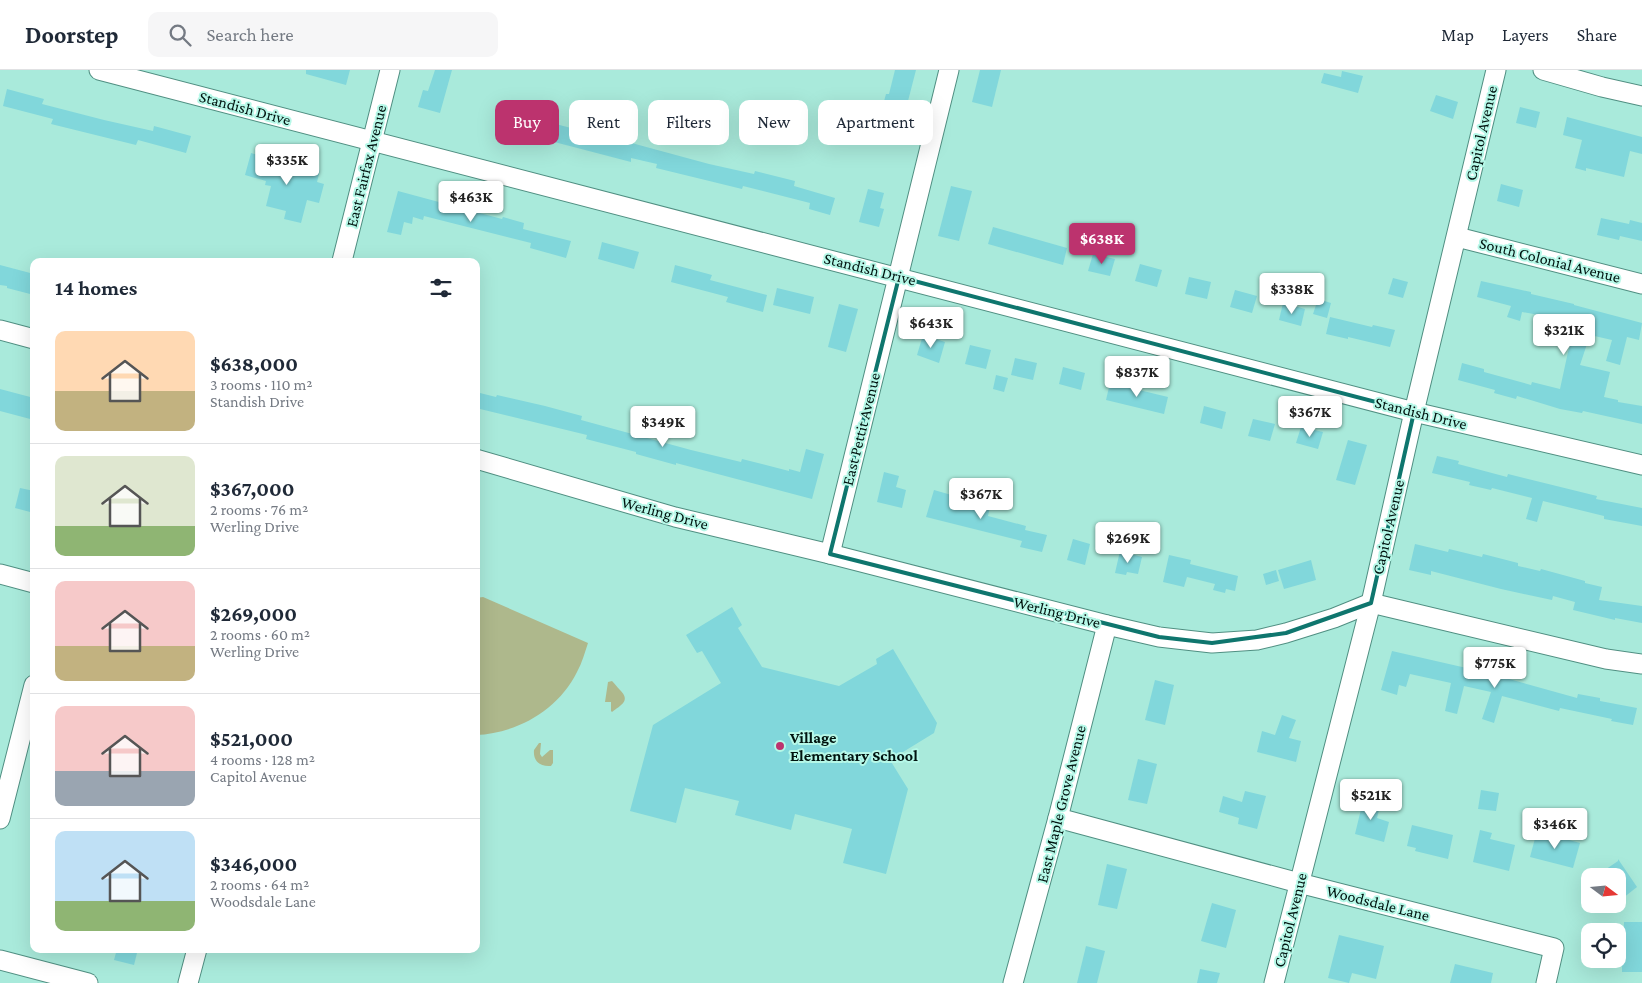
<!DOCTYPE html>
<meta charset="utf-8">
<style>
:root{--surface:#fff;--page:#f6f6f7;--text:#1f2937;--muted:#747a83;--line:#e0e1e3;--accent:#bc336e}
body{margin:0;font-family:"Crimson Pro",serif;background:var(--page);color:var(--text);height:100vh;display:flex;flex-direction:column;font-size:19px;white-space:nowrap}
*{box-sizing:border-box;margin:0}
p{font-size:16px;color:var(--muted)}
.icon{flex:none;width:28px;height:28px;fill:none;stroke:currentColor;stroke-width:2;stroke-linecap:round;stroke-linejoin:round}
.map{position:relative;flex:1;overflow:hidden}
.panel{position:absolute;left:30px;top:188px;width:450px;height:695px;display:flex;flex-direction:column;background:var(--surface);border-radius:10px;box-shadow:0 5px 20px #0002}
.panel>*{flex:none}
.hud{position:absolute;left:495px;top:30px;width:475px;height:45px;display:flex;gap:10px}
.needle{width:32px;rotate:106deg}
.tools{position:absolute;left:1581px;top:798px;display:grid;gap:10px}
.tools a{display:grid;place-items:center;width:45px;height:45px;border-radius:10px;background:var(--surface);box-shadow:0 5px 20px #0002;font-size:25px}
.price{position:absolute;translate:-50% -42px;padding:0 11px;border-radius:5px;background:#fff;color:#222;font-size:16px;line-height:32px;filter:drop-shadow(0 1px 2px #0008)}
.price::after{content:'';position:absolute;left:50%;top:30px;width:15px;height:11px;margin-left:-8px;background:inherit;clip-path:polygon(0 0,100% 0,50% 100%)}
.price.current{background:var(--accent);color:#fff}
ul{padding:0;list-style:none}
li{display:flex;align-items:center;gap:15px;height:125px;padding:0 25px}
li+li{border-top:1px solid var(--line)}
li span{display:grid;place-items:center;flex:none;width:140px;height:100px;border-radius:10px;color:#555}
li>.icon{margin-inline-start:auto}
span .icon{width:60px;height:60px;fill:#fffc;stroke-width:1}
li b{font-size:21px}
h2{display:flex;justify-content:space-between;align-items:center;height:60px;padding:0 25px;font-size:21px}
.tag{padding:0 18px;border-radius:10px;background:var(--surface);box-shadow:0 5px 20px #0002;font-size:18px;line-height:45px}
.tag.current{background:var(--accent);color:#fff}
header{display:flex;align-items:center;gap:30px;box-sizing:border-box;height:70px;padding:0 25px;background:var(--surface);border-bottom:1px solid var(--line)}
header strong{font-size:24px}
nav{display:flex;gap:28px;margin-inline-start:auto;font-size:18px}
.search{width:350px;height:45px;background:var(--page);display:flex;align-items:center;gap:12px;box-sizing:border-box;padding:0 18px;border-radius:10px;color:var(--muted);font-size:19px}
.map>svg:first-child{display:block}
.green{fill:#aeb88c}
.building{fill:#81d7db}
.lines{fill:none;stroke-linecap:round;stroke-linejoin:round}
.minor-casing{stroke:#508f82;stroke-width:21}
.minor{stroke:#fff;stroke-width:19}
.marked{fill:none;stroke:#0f766e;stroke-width:4;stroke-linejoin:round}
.poi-dot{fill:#bc336e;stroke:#b6f8e8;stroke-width:2}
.labels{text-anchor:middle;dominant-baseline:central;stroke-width:4;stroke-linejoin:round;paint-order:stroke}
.street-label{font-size:16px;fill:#00130f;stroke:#b6f8e8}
.poi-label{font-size:16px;font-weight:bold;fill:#00130f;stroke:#b6f8e8;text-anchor:start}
</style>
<header>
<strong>Doorstep</strong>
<div class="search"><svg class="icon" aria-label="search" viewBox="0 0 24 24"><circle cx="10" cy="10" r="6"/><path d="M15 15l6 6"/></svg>Search here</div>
<nav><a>Map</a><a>Layers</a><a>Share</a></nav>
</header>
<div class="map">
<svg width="1642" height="913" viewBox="0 0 1642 913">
<rect width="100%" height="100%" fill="#a9eadb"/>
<!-- green -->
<g class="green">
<path d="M483,527l105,46c-3,9 -6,20 -11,29 -19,38 -59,61 -101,63v-137z"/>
<path d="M612,611c3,3 5,6 8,9 11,11 1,15 -8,22l-1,-1v-9h-6l3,-20z"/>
<path d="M539,673h2l-1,11 2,3 8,-7h3v13l-2,3c-11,1 -18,-5 -17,-16z"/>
</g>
<!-- building -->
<g class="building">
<path d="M306,0h44l-4,15 -40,-11z"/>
<path d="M435,0h17l-12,43 -22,-6 5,-17 5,1z"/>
<path d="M895,0h21l-8,31 -6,-1 -3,9 -16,-4 3,-11h3z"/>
<path d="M980,0h21l-9,37 -20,-5z"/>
<path d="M1342,1l21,5 -5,17 -37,-10 3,-10 17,4z"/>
<path d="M7,19l37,10 -2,5 62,16 49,11 1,-5 37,10 -5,17 -48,-13 -2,5 -85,-21 2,-5 -50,-13z"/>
<path d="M1436,25l22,7 -5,17 -23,-8z"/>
<path d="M1520,37l20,5 -4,16 -20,-5z"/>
<path d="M580,39l16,4 -5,19 118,32 45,10 1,-3 40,10 -1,5 41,12 -5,17 -21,-6 1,-6 -67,-17 -1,3 -49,-12 -37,-9 1,-4 -26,-6v4l-115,-30 5,-17 54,14z"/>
<path d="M1567,47l75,20v17l-12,-3 -6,26 -38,-9v3l-11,-3 7,-28 -19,-5z"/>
<path d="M251,83l21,6 -2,5 27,7 2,-7 21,6 -3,12 7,2 -5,19 -12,-3 -6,23 -17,-4 2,-8 -20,-5 5,-20 -6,-1 1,-4 -21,-6z"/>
<path d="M1501,114l22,6 -4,17 -22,-6z"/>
<path d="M951,116l21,5 -13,50 -21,-5z"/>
<path d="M868,119l16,4 -4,15 4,1 -5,18 -20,-5z"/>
<path d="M398,121l104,28 1,-2 21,6 -1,6 48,12 -5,17 -36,-10 1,-5 -107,-27 -1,4 -10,-3 -1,7 -8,-2 -3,13 -14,-3z"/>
<path d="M1601,148l28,6 1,-4 12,3v18l-22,-5 -1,4 -22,-5z"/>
<path d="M993,157l74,21 -4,17 -75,-21z"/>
<path d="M602,172l37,10 -5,17 -36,-10z"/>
<path d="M1093,184l22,5 -5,17 -22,-5z"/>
<path d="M1140,194l22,6 -5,17 -22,-6z"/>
<path d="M0,195l34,9v21l-27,-7v-2l-7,-1z"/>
<path d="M675,195l37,10 -2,5 57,15 -4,17 -37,-10 2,-5 -57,-15z"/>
<path d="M1189,207l22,5 -4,17 -22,-5z"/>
<path d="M1393,208l15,4 -5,16 -15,-4z"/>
<path d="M1481,211l50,11v2l43,10v1l68,18 -3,17 -12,-3 -7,28 -14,-4 6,-21 -22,-5 -10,30 30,7 -6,25 14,3v2l24,4v18l-59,-13 -1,2 -22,-4 -43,-13 -1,3 -22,-6 1,-3 -37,-10 4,-17 22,6v3l47,13 1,-3 28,7 8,-37 9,-30 -55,-10 -2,9 -13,-4 4,-11 -34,-9z"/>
<path d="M1271,212l14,4 -5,17 -14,-4z"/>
<path d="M777,218l37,9 -4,17 -37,-9z"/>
<path d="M1235,220l22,6 -5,17 -22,-6z"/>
<path d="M1318,229l13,4 -4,15 -14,-4z"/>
<path d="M1283,233l22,6 -4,17 -22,-6z"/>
<path d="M839,234l19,5 -12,43 -18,-5z"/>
<path d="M1330,247l42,10 1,-2 22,5 -5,17 -42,-10v2l-22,-5z"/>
<path d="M923,265l22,7 -6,21 -22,-8z"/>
<path d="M970,275l21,5 -5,19 -21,-5z"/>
<path d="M1015,288l22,5 -4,17 -22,-5z"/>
<path d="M1063,297l22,6 -4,17 -22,-6z"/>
<path d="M996,305l12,3 -4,14 -11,-3z"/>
<path d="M1110,313l58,14 -4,17 -58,-14z"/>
<path d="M0,319l34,9v22l-34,-9z"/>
<path d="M476,322l20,5 1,-2 48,11 37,10 -1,4 110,30 50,12 1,-3 47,12v-2l11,3 6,-23 18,5 -12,45 -136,-36v2l-40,-11v-2l-50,-13 1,-4 -111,-27z"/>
<path d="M1204,336l22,6 -4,17 -22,-6z"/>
<path d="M1253,349l22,5 -5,17 -22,-5z"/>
<path d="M1301,357l22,5 -5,17 -22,-6z"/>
<path d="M1348,370l19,5 -12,40 -19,-5z"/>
<path d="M1437,386l22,5 -1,3 49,13 1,-3 89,22 -1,3 46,9v18l-38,-7v-3l-61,-15 -6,21 -11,-3 6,-21 -40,-10 -1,2 -22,-5 1,-3 -38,-9z"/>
<path d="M884,402l15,4 -3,11 10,3 -4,18 -25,-6z"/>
<path d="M20,418l14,3v22l-19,-5z"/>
<path d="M934,420l21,6 -1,2 36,9 -2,9 38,10 -1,4 22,5 -5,17 -22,-5 2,-6 -96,-24z"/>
<path d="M1073,469l17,5 -5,21 -18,-5z"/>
<path d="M1415,474l33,8 1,-3 33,8 1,-3 35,9v3l22,5 1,-2 44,12v2l17,4 -3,13 43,6v17l-27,-5v2l-42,-10 2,-8 -22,-6 -1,4 -51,-11 -70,-18v4l-22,-5z"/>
<path d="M1120,481l22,6 -4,17 -11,-2 -1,3 -11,-2z"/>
<path d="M1169,485l22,5 -1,4 48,12 -3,15 -9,-2 -1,4 -12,-3 2,-6 -28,-7 -3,10 -21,-5z"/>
<path d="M1311,490l5,20 -32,9 -6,-19z"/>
<path d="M1276,500l3,11 -13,4 -3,-11z"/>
<path d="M732,537l10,18 -4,3 24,39 77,19 38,-22 -1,-5 17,-10 44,74 -3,10 -44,27 18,29 -22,85 -43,-11 9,-34 -57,-15 -4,16 -56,-15 4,-14 -54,-13 -9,35 -46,-12 23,-86 68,-42 -19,-32 -5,2 -11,-18z"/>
<path d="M1392,581l92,21 93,26 1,-4 22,4v3l37,7 -4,17 -22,-4 1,-2 -52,-11 -1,3 -57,-15 -8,27 -12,-4 9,-27 -27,-6 -7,28 -12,-3 6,-28 -41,-9 -4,13 -7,-2 -2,10 -16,-5z"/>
<path d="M1155,610l19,5 -9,40 -20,-5z"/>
<path d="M1282,645l14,5 -7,18 12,3 -5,21 -39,-10 5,-21 13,4z"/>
<path d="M1138,689l19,5 -10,40 -19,-4z"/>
<path d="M1481,720l18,3 -3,18 -18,-2z"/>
<path d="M1245,721l21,5 -9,33 -19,-5 1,-6 -20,-6 4,-16 19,6z"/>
<path d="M1364,727l17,5 -4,16 12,4 -5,20 -29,-8z"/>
<path d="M1412,755l41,10 -5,24 -33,-8 1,-3 -9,-2z"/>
<path d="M1480,760l12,3 -2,6 25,6 -6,26 -36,-9z"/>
<path d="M1537,761l43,12 -7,25 -43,-11z"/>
<path d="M1618,789l19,28 -14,11 -5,-8v-14h-22l22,-15z"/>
<path d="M1107,794l20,5 -10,40 -19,-4z"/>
<path d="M1212,833l24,7 -10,38 -25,-7z"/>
<path d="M1624,852h18v50h-20v-6h-5l1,-12h5z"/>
<path d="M1339,865l45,11 -8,33 -24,-6 -3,10 -21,-5z"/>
<path d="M1086,876l19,5 -8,32h-20z"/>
<path d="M117,879h21l-4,16 -20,-5z"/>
<path d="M1455,894l38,9 -2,10h-41z"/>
<path d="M1200,899l20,4 -3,10h-20z"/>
</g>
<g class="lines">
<!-- minor casing -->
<g class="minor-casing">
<g id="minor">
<path d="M99,0l1315,342 228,53"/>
<path d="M1543,0l59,17 40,9"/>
<path d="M1457,167l185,47"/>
<path d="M342,191l48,-191"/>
<path d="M0,260l34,9"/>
<path d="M476,389l199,58 155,37 277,71 52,12 53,6 45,-3 29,-7 48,-15 37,-15 235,56 36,5"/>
<path d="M830,484l119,-484"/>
<path d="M0,504l34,9"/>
<path d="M1058,748l241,65 255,65 -8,35"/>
<path d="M0,749l34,-134"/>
<path d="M0,890l88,23"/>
<path d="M188,913l9,-34"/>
<path d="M1013,913l45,-165 49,-193"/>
<path d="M1274,913l97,-380 43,-191 82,-342"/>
</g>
</g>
<!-- minor -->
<use href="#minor" class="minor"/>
</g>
<!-- marked area -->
<path class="marked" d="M899,207l515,135 -43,191 -85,30 -74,10 -53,-6 -329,-83z"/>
<!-- markers -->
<circle class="poi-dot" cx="780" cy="676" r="5"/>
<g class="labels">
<!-- street labels -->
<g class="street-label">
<text transform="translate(245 38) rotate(15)">Standish Drive</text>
<text transform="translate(1481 63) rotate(-77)">Capitol Avenue</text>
<text transform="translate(366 96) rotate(-76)">East Fairfax Avenue</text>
<text transform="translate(1550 190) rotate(14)">South Colonial Avenue</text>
<text transform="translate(870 199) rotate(14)">Standish Drive</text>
<text transform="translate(1421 343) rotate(14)">Standish Drive</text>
<text transform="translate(861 359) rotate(-76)">East Pettit Avenue</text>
<text transform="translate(665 443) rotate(15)">Werling Drive</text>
<text transform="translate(1388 457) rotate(-77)">Capitol Avenue</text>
<text transform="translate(1057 542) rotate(14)">Werling Drive</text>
<text transform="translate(1061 734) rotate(-76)">East Maple Grove Avenue</text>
<text transform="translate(1378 833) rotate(14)">Woodsdale Lane</text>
<text transform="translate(1290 850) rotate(-76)">Capitol Avenue</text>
</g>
<!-- poi labels -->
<g class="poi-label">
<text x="790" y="667">Village<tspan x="790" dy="18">Elementary School</tspan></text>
</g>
</g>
</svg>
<div class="tools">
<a><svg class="needle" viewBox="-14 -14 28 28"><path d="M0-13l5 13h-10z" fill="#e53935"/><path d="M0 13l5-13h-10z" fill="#747a83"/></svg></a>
<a><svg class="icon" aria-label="locate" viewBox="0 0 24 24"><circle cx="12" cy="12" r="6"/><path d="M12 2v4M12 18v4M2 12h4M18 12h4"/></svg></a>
</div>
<b class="price" style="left:287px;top:116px">$335K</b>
<b class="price" style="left:471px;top:153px">$463K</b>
<b class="price current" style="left:1102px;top:195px">$638K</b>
<b class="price" style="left:1292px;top:245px">$338K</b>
<b class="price" style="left:931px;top:279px">$643K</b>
<b class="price" style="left:1564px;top:286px">$321K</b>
<b class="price" style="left:1137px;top:328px">$837K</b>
<b class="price" style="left:1310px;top:368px">$367K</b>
<b class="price" style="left:663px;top:378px">$349K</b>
<b class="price" style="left:981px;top:450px">$367K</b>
<b class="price" style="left:1128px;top:494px">$269K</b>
<b class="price" style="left:1495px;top:619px">$775K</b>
<b class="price" style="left:1371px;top:751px">$521K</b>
<b class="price" style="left:1555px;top:780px">$346K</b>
<div class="hud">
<a class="tag current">Buy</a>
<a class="tag">Rent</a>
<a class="tag">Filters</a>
<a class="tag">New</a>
<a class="tag">Apartment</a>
</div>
<section class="panel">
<h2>14 homes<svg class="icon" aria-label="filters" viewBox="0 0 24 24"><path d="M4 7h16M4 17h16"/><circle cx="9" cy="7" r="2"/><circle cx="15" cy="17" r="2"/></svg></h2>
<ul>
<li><span style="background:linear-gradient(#ffd9b3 60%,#c2b280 0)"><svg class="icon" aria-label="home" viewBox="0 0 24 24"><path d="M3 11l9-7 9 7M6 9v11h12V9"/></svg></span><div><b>$638,000</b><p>3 rooms · 110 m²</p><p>Standish Drive</p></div></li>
<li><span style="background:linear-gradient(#dfe7d0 70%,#8fb573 0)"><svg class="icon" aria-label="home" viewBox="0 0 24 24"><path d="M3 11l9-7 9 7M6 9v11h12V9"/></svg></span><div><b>$367,000</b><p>2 rooms · 76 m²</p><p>Werling Drive</p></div></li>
<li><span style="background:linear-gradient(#f6c9c9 65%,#c2b280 0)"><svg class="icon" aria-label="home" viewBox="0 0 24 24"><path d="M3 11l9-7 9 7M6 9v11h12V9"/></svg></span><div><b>$269,000</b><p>2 rooms · 60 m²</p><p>Werling Drive</p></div></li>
<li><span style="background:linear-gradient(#f6c9c9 65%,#9aa5b1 0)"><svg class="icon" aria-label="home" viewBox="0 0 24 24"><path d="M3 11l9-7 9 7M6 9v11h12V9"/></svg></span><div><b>$521,000</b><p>4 rooms · 128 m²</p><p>Capitol Avenue</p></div></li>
<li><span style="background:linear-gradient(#bfe0f5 70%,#8fb573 0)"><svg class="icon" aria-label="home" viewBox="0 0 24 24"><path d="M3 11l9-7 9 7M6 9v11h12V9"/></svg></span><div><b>$346,000</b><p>2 rooms · 64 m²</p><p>Woodsdale Lane</p></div></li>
</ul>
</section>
</div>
